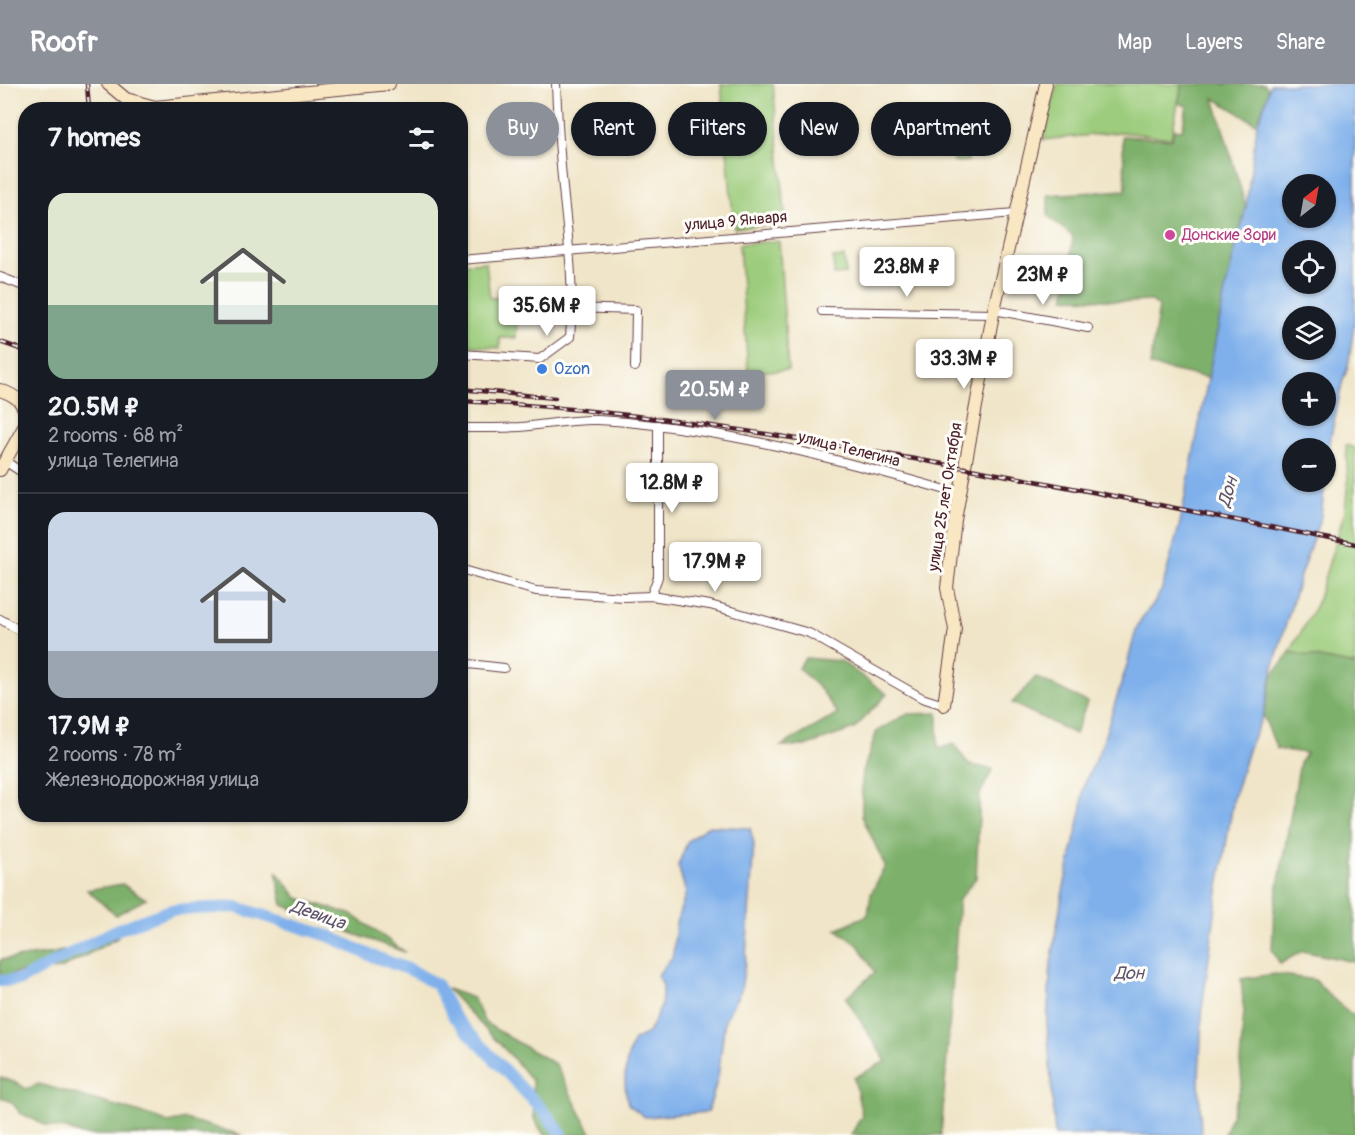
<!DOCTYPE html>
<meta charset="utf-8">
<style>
:root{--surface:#171b24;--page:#20242c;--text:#f1f3f6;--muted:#9ea1a6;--line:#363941;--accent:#8c9099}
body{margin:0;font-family:Pangolin,sans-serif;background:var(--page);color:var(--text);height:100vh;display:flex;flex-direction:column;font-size:22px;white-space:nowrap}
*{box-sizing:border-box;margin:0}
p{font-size:20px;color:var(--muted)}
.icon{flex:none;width:33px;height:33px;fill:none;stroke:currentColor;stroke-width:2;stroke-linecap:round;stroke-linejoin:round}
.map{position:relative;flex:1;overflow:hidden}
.side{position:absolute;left:18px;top:18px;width:450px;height:720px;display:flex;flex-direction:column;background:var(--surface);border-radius:24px;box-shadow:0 2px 4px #0004}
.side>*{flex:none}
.banner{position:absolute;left:486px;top:18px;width:570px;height:54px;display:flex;gap:12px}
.needle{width:39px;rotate:31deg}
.controls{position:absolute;left:1282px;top:90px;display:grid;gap:12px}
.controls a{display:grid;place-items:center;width:54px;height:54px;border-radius:50%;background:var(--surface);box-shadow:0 2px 4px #0004;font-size:30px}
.price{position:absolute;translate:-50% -51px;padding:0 14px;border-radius:6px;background:#fff;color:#222;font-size:20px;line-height:39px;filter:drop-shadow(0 2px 3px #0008)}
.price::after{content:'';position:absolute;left:50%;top:36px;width:18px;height:14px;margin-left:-9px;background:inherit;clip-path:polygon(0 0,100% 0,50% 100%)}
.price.current{background:var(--accent);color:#fff}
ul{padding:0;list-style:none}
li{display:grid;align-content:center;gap:12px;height:318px;padding:0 30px}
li+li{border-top:2px solid var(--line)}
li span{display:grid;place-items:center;height:186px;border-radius:18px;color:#555}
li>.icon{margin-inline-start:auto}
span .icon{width:108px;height:108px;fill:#fffc;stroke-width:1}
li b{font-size:26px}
h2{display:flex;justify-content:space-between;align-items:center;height:72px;padding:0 30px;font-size:26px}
.chip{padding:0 21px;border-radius:27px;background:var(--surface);box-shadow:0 2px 4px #0004;font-size:21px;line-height:54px}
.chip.current{background:var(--accent);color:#fff}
header{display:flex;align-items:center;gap:36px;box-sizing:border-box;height:84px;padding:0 30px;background:var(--accent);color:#fff}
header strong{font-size:28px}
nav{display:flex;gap:33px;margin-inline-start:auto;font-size:21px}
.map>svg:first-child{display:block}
.green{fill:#9ccc7b;stroke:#737653;stroke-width:1.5}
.forest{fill:#7db06b;stroke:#64684b;stroke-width:1.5}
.water{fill:#7fb0eb;stroke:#64688b;stroke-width:1.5;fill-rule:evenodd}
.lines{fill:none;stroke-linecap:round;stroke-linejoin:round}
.river{stroke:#7fb0eb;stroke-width:12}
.street-casing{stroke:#633d43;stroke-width:10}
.secondary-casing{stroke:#633d43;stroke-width:14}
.street{stroke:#fff;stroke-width:8}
.secondary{stroke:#f9e7c3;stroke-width:12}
.rail-casing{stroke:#4a1f2b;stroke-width:4.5}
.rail{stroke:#fdfcf7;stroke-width:2;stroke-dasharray:7;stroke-linecap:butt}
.hotel-dot{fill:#d1479c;stroke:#fdfcf7;stroke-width:2}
.shop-dot{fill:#3f7fe0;stroke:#fdfcf7;stroke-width:2}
.labels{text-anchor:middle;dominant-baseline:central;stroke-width:6;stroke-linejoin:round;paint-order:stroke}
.street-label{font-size:16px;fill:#4a1f2b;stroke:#fdfcf7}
.hotel-label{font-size:16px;fill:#b23c85;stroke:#fdfcf7;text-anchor:start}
.shop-label{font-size:16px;fill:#366cbe;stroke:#fdfcf7;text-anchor:start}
.water-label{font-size:18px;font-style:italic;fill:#5d526e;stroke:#fdfcf7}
</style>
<header>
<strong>Roofr</strong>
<nav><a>Map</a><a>Layers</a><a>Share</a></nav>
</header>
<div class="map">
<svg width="1355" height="1051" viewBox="0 0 1355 1051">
<rect width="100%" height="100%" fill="#fdfcf7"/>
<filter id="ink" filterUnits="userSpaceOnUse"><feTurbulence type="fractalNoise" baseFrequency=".0167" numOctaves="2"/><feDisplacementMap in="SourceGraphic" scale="12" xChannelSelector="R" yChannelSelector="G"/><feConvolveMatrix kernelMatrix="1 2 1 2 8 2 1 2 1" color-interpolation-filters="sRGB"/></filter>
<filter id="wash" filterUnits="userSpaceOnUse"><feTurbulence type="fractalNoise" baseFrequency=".008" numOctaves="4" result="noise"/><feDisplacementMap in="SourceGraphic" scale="24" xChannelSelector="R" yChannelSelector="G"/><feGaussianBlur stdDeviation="1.35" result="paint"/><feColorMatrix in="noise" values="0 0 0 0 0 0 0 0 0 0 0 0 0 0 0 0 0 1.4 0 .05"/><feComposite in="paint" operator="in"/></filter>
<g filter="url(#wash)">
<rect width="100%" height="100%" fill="#f0e5c8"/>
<!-- green -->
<g class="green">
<path d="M721,0h52l13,140 -52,4z"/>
<path d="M1057,0h125l-11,54 -50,-6 -78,8z"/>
<path d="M965,47l3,30 -15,1 -3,-29z"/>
<path d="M779,157l9,129 -40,2 -9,-128z"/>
<path d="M844,173l2,17 -12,1 -1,-17z"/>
<path d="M486,178l4,36h28l-2,40h-16v10l-39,-3v-81z"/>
<path d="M1346,361l9,3v217l-65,-13 26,-47 29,-94 3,-30z"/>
</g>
<!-- forest -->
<g class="forest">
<path d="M1183,0h82l4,7 -12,33 -43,-26 32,109 -20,79 -17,92 -59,-12 9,-60 -8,-5 -21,1 -65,-5 8,-60 -25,-21v-21l78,-5 -4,-54 50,3 2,-10 8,1 5,-24 -9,-3z"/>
<path d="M1290,568l65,13v297l-53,-11 -22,13 -8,-14 2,-41 26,-147 6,-9 -29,-4 -14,-34 9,-39z"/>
<path d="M805,574l36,3 46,33 -33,35 -49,17h-24l57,-32 -17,-24 -23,-22z"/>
<path d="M1036,593l51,25 -12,32 -63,-31z"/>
<path d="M938,629v36l16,-5 15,21 24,4 -13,25 -4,84 -17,21 -18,236h-90l11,-20 -8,-37 32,-17 -40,-63 29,-26 -17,-27 -22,-16 32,-14 3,-21 14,-28 -23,-50v-42l15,-43 30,-17z"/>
<path d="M276,787l22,27 55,17 52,37 -51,-18 -71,-29z"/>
<path d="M122,800l24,15 -30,16 -29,-25z"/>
<path d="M119,853l-58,32 -46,4 -15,9v-22l54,-7z"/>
<path d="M1275,890l40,6 16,17 24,20v118h-131l18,-51 -2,-22 4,-50 -3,-33z"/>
<path d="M447,905l26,9 12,25 70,41 37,71h-48l-10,-16 -2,-38 -20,-24z"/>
<path d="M0,993l19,7 7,5 13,-5 116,33 13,6 17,-4 57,16h-160l-16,-6 -19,-3 -27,-13 -8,-11 -12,-5z"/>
</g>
<!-- water -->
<g class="water">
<path d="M1270,0h85v235l-7,48 -5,13 -12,56 -5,39v-27h-33v34h32l-4,34 -21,60 -26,89 -11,50 -15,35 -14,47 -17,102 -14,102 -4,75 2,59h-146l-8,-111 4,-61 11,-67 20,-89 1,-17 4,-12 14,-30 26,-83 9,-35 6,-12 12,-15 8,-14 18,-66 46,-237 20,-79 11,-83 8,-20zM1293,100h33v34h-33zM1293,166h33v34h-33zM1293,232h33v34h-33zM1293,298h33v34h-33z"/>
<path d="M708,742l42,2 4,16 -8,112 -5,34 -16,30 -7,57 -10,35 -63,5 -17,-13c-5,-23 -4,-42 6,-64l14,-7 13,-26 2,-22 -6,-9 16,-20 3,-33 10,-30 -8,-28 10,-24z"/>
</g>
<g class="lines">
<!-- river -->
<path class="river" d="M0,897l20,-1 96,-50 55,-20 65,-3 93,29 38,18 46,17 24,14 17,32 92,97 16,21"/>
</g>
</g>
<g filter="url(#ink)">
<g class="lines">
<!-- street casing -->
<g class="street-casing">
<g id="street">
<path d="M460,176l555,-47"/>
<path d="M0,193l26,10"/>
<path d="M572,224l64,2 -1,57"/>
<path d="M994,226l94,18"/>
<path d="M822,227l171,3"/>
<path d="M460,270l80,5 30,-22c6,-62 -6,-122 -10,-184 -2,-23 -3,-46 -4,-69"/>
<path d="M460,344c20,0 40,0 60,-1 25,-2 52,-8 78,-7 123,7 244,40 362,74"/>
<path d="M5,377l21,14"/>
<path d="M460,485l76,22 88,6 27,-1 59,9 99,28 113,65 22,7"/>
<path d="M651,512l7,-19v-152"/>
<path d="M0,535l26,15"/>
<path d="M460,579l44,5"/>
</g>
</g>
<!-- secondary casing -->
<g class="secondary-casing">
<g id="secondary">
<path d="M108,0l18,15 29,8 234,-23"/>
<path d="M0,306c14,5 23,10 26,26"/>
<path d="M0,386l23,-41 3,-8"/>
<path d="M944,621l11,-76 -8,-41 8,-68 38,-206 53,-230"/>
</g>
</g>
<!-- street -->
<use href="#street" class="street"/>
<!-- secondary -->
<use href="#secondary" class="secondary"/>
<!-- rail casing -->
<g class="rail-casing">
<g id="rail">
<path d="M87,0l2,26"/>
<path d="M0,258l26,9"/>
<path d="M460,305l95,9"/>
<path d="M460,317c149,7 297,30 443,56 151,26 302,57 452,87"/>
</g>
</g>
<!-- rail -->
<use href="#rail" class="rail"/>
</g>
</g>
<!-- markers -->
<circle class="hotel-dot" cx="1170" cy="151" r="6"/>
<circle class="shop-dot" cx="542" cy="285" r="6"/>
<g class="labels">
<!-- street labels -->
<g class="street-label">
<text transform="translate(736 137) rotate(-5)">улица 9 Января</text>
<text transform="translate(849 365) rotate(14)">улица Телегина</text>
<text transform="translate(945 413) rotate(-81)">улица 25 лет Октября</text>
</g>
<!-- hotel labels -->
<g class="hotel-label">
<text x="1182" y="151">Донские Зори</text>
</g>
<!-- shop labels -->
<g class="shop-label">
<text x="554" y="285">Ozon</text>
</g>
<!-- water labels -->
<g class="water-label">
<text transform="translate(1228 408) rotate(-73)">Дон</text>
<text transform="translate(318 831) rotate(19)">Девица</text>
<text x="1129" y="889">Дон</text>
</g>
</g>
</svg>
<div class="controls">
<a><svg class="needle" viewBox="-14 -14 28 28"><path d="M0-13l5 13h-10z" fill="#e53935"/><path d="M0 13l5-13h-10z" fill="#9ea1a6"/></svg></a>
<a><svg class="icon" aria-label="locate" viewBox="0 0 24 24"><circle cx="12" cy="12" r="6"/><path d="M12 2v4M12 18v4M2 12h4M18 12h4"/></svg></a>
<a><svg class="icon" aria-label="layers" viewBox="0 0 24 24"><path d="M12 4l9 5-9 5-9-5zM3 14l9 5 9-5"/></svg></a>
<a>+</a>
<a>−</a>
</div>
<b class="price" style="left:907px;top:214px">23.8M ₽</b>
<b class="price" style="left:1043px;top:222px">23M ₽</b>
<b class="price" style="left:547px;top:253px">35.6M ₽</b>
<b class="price" style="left:964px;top:306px">33.3M ₽</b>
<b class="price current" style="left:715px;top:337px">20.5M ₽</b>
<b class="price" style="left:672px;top:430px">12.8M ₽</b>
<b class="price" style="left:715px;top:509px">17.9M ₽</b>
<div class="banner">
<a class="chip current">Buy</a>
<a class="chip">Rent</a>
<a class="chip">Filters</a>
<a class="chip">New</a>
<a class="chip">Apartment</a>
</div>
<section class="side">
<h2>7 homes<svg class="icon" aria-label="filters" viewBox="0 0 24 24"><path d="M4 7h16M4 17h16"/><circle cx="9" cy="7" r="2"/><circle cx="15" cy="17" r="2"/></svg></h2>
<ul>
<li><span style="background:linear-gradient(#dfe7d0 60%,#7fa58c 0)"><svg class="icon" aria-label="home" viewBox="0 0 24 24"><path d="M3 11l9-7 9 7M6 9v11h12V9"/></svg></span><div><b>20.5M ₽</b><p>2 rooms · 68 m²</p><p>улица Телегина</p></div></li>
<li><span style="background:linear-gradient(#c9d6e8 75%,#9aa5b1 0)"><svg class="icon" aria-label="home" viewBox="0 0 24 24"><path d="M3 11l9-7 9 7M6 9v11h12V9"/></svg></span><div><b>17.9M ₽</b><p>2 rooms · 78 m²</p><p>Железнодорожная улица</p></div></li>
</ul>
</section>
</div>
